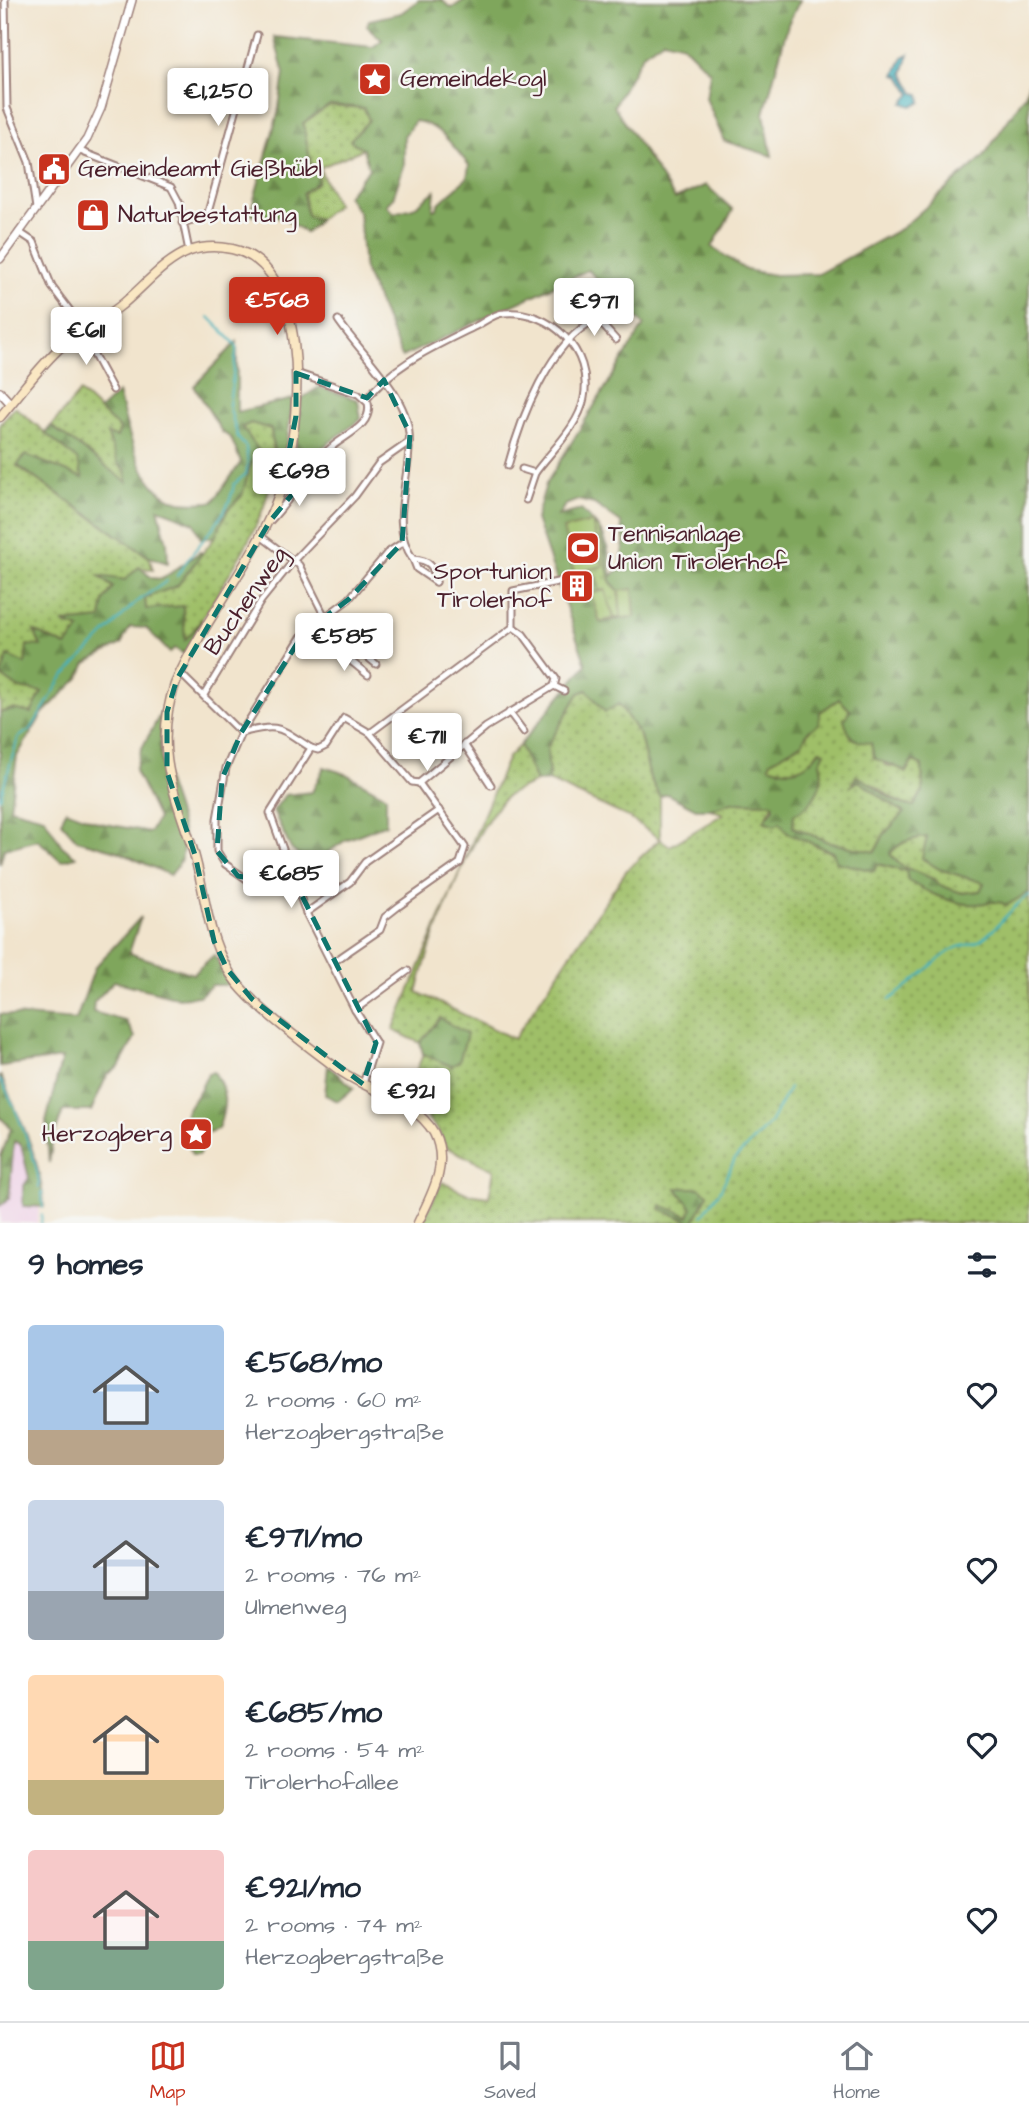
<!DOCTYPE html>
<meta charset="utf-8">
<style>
:root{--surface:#fff;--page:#f6f6f7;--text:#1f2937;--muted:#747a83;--line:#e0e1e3;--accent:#c8321e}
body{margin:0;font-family:"Architects Daughter",sans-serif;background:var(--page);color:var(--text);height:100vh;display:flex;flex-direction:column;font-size:26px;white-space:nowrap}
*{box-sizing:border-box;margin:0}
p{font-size:23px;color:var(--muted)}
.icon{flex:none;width:38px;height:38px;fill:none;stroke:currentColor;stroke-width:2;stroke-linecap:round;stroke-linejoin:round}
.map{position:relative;height:1223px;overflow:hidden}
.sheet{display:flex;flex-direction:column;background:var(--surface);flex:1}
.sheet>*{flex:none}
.price{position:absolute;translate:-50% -60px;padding:0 16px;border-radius:7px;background:#fff;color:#222;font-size:23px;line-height:46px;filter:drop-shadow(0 2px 4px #0008)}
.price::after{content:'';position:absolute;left:50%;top:42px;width:21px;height:16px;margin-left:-10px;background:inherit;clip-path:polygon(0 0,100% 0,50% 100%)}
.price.on{background:var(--accent);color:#fff}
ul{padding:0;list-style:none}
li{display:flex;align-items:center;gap:21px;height:175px;padding:0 28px}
li span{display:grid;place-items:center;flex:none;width:196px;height:140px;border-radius:7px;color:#555}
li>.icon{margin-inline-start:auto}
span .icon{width:84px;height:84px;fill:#fffc;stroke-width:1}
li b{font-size:30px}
h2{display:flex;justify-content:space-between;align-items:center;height:84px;padding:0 28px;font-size:30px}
.dock{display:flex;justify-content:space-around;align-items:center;height:98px;border-top:2px solid var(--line);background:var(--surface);font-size:19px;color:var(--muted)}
.dock a{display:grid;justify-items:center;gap:4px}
.dock .on{color:var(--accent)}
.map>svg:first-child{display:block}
.built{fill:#efd0e7}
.grass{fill:url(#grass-dots);stroke:#746f4a;stroke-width:2}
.forest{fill:url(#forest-firs);stroke:#646244;stroke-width:2;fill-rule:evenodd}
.park{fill:#9fbf68;stroke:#746f4a;stroke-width:2}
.water{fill:#41b1bb;stroke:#466873;stroke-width:2}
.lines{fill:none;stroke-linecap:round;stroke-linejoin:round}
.stream{stroke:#41b1bb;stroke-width:2}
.minor-casing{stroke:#9e827c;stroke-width:9}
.tertiary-casing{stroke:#9e827c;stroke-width:10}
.secondary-casing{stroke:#9e827c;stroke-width:11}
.minor{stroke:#fff;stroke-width:5}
.tertiary{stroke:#fff;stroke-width:7}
.secondary{stroke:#fae7c3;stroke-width:8}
.marked{fill:none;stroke:#0f766e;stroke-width:5;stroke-dasharray:14 9;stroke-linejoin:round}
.labels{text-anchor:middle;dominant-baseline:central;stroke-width:5;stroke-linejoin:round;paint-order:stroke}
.poi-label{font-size:24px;fill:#4a1f2b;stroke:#f6f6f2;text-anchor:start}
.street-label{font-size:24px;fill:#4a1f2b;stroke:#f6f6f2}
</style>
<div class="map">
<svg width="1029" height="1223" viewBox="0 0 1029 1223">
<defs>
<pattern id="grass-dots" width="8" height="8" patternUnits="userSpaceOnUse" patternTransform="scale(1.75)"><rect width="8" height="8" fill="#9fbf68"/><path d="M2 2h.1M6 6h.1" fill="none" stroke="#849b56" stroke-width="1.8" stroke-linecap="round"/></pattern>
<pattern id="forest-firs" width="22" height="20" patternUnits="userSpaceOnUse" patternTransform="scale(1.75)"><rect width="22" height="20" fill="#7fa65c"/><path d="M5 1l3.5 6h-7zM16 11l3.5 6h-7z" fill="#6a874c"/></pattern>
</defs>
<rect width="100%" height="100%" fill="#f6f6f2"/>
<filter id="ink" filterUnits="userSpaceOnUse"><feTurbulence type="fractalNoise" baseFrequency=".0143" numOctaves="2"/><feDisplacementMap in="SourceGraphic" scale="14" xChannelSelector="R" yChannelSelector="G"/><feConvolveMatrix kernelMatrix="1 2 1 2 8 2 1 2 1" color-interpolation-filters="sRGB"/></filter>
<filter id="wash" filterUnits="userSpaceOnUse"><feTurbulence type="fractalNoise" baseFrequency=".00686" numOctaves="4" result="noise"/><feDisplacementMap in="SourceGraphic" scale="28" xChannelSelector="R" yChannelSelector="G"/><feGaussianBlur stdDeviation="1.57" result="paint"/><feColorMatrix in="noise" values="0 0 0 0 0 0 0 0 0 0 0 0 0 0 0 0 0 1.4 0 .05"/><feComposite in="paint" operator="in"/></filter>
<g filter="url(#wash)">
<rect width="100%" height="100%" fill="#f1e4cd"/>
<!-- built -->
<path class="built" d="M14,1141l7,4 8,34 12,20 -4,24h-37v-17l9,-8z"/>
<!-- grass -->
<g class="grass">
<path d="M330,105l34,3 5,11 -6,30 -44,19 18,37 -17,14 -13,-3 -4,-23 15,-11 1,-14 -8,-3 -8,-42z"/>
<path d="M80,392l40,37 -3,8 -9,-2 18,35 1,13 -76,-57z"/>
<path d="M15,407l62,52 7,20 -58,-24 -9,11 132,91 4,13 -14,-3 -14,13 -24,-3 12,10 -9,14 -3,19 -37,3 17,5 -15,18 -31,-14 6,14 -16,18 -7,24 24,3 -10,22 -20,-4 -12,4v-289z"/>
<path d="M251,423l20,6c8,58 -12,96 -41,144 -14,24 -27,47 -45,68l-39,-32 -1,-11 32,-12 38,-49 13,-28 14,-13 8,-30 9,-15 -17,-24z"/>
<path d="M592,522l7,6 11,53 9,10 2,27h-7l-9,-28 -5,1 -4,-12h-17l-2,-7 25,-6z"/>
<path d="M587,690l32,14 21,32 10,42 10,19v42l10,7 53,-32 -12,-5 20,-7 43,1 -10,18 16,1 35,23 59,26 2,-7 30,7 62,33 47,-6 14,-6v331h-607l20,-41 26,12 21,3 5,-27 -48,-23 -8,-17 -11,-13 4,-10 -4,-8h13l1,-3 -4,-2 4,-16 -20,-3 -5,13 -5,-3 12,-31 28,12 -11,-48 -20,25 -27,-13 115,-273 12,-12 16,37c-10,5 -26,9 -33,18 -35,38 -73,141 -86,192l97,47 112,-168 34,-32 -32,-22 -79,-36 -2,-34 32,-54z"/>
<path d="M839,699l11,11 35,55 16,3 5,4 7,-11 9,3 1,27 -9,15c-23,0 -34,-25 -55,-25l45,32 -20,21 -9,18 -44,-9 -38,-16 1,-14 30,-60 -5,-3 -11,16 -21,5 -19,-4 3,-6 31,-18 18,-31z"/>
<path d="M927,837l-4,22 17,10 45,14 -5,8 -18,2 -23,-8 -3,-5 -35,-14 -11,-12c8,-11 23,-16 37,-17z"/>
</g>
<!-- forest -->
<g class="forest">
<path d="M419,0h22l11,8 12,-8h336l-12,24 -24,90 8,42 -48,-15 -18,-43 4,-26 -27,-27 -20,-5 -20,14 -29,52 61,93 31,-14 27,25 -21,37 34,23 29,5 43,-1 84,-46 81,-71 42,-62 4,-13v810l-22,13c-14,-7 -25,1 -40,-1 -21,-2 -41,-13 -59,-23l-2,-10 -29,-7 -3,7 -38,-9 -3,-10 -46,-19 -7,-11 -5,3 -11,-4 10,-13 -1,-5 -42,-1 -20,7h-15l-29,-15 -7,3 -10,-19 -10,-42 -21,-32 -14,8 -18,-22 -8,3 -32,54 2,34 -13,1 -16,-37 66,-80 -50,-146 10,-35 98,-159 -56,-55 -186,87 -38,-88 -5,-57 -12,-16 22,-27 -6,-20 -13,-9 19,-20 -5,-12 -34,-3 -27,18 8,42 8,2 -1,15 -15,11 4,23 13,3 -14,14 -23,-15 -33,-4 28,-101 6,-40 -10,-36 99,10 9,-7 -15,-14 2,-6 32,-7zM415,121c25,3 38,26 54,44l-2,13 -29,26 -1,5 -4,1 2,-19 -22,17 -19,5 -8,-8 7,-7 11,-33v-29zM578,500l16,4 27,19 3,18 -3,26 -9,9c-6,-35 -2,-40 -31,-66l-23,6 7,-11zM593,523l6,5 11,53 9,10 13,-1 3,27 -35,5 -8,-28 8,-3 -4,-15 -17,3 -1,-7 25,-6zM839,699l11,11 -6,10c5,17 9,23 27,23l3,15c10,6 25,7 31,15l8,-12 9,4 1,26 -9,15c-24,0 -36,-22 -58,-30l-5,10 8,-5 45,32 -20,21 -9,18 -44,-9 -38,-16 1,-13c21,-9 32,-31 26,-52l5,-10 -5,-2c-15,21 -27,24 -51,16l2,-5 31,-18 6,-12 11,-7 1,-12zM927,837l-5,21 17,11 45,14 -4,8 -18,2 -23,-8 -3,-5 -35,-14 -11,-12c8,-11 23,-16 37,-17z"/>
<path d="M237,342v70l56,-13 -9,61 -10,-7 -3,-24 -20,-6 -9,4 17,24 -9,15 -8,30 -14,13 -13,28 -14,2 -7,-16 -36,-15 9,35 1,20 -19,-6 -132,-92 9,-10 57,23 -6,-19 -32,-26 6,-7 76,56 -1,-12 -7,-5 -12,-31 10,3 3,-8 -21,-19 19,-17c10,35 20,99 62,109 10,2 23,0 33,0l28,-40 -10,-24 -9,-6 -28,-46z"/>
<path d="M319,387l39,13 3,19 -65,48 -2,-9 7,-59z"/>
<path d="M200,552l2,1 -25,33 -32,12 1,11 37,-3 2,34 18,-20 -19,34 -10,-6 -4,5 -24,-25 -16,-1 -9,17 -35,19 -7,15 -36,35 -26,43 -7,52 34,9 18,29 14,11 -15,4 -23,-21 -34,9 -4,15v-151l12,-4 19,4 11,-21 -24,-4 -17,-12 7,-20 17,8 2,-19 14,1 -7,-15 32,15 14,-17 -18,-6 39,-4 3,-18 9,-14 -14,-11 26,4 14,-13 13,11 10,1z"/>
<path d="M163,709c-1,15 -4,33 -2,49 4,36 42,87 9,117l-53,-24 -40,-11 -16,-18 5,-12 34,13 50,9 8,-14 -23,-47 6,-21z"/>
<path d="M324,767l22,7 40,22v28l-40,16 -22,15h-26l-7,-6 -18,-38 12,-16 27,-3z"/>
<path d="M141,917l-12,36 64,21 21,-19 18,30h-20l-13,11 -20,2 -65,-17 -20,21 -1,10 33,9 9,16 -16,30 -12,8 -16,36h-28l-10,28 -4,24 -3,-41 16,-64 -62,8v-52l76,6 19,-53z"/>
<path d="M440,1018l27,16 -8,28 -8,4 -28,-12 -3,-11z"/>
<path d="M328,1066l26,22 -16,13 -13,-6z"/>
<path d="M214,1072c14,20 12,35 4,57l-12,4 -7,22h-7c-18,-51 0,-41 16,-82z"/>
<path d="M0,1075c20,43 41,84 44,132l-21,-1v-19l6,-9 -8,-33 -7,-4 -5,58 -9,7 1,-50 10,-28 -11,-11z"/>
<path d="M676,1188h23l9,6 -15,29 -33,-14 1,-4 28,11 3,-8z"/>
</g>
<!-- park -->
<g class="park">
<path d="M592,522l11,44 -29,7 -11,-44z"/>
<path d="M633,589l2,28 -14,1 -2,-27z"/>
<path d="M605,590l9,28 -14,4 -9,-28z"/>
</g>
<!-- water -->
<path class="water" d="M909,54l-6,19 11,20 6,1 1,8 -10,4 -8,-3 8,-9 -11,-18 -5,-1 8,-18z"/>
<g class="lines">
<!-- stream -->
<g class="stream">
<path d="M177,576c17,-32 52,-56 57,-92l12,-10 2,-10 -2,-17 -8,-9 -9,-33 8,-59 -28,-29"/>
<path d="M0,798l18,-60 14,-10 30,-50 74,-76 31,-21"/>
<path d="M889,1000c23,-15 40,-35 63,-50 9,-6 21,-4 30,-11 18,-12 28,-32 47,-44"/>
<path d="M0,1080c12,17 41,89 39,108"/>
<path d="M42,1192l1,16"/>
<path d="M702,1216l18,-25 15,-32 35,-36 19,-35"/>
<path d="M41,1223l1,-9"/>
<path d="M698,1223l1,-1"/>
</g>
</g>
</g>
<g filter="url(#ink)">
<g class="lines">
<!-- minor casing -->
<g class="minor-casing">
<g id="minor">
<path d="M5,0l2,108 22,54 7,46"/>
<path d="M80,151l91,36 8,15 10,49"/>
<path d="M182,223l25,-7 50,-181"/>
<path d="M19,232l15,10 18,45 32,42"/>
<path d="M338,320c22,33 68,73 71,113 4,42 -22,89 4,126 17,1 21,7 23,23"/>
<path d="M81,331l32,59"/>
<path d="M366,400c27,-36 70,-54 110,-74 8,-4 19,-13 28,-13 47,-4 89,38 80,85 -5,28 -33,53 -49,75l-13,-4"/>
<path d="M508,466c12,-46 42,-126 89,-147l19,21"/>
<path d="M283,482l22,-7"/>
<path d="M526,500l9,-27"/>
<path d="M270,521c23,-23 37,-54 63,-75 14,-12 40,-21 35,-43l-10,-9 -62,-21"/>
<path d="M262,537l37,28 36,72 15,15 9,-2 17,14"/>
<path d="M413,559l4,10 19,13"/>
<path d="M350,652l2,10 16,13"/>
<path d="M180,673l61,60c39,-10 37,-6 70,15"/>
<path d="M554,686l10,5"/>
<path d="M204,695l57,-94 33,-41 61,-64 24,-33 30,-21"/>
<path d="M509,712l15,20"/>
<path d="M370,733l143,-106v-36l64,-13"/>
<path d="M464,744l27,41"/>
<path d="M311,748l7,2 8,-4 18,-28 26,15 42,49 7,1 46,64 -5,16 -61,43 -14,11 -5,13 -48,33"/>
<path d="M311,748l-41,65 36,100 49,97 21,33 -13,41"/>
<path d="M419,783l67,-56 68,-41 2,-7 -33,-45 -10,-7"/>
<path d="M289,870l-26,11 -15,-1 -23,-16 -8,-13v-32l9,-51 15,-35 62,-99 46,-35 38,-46 15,-10"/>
<path d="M306,913l44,-31 15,-20 74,-52"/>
<path d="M355,1010l53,-39"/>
</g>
</g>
<!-- tertiary casing -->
<g class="tertiary-casing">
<g id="tertiary">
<path d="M0,259l87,-120 14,-31 31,-108"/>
<path d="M0,392l11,12"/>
</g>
</g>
<!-- secondary casing -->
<g class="secondary-casing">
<path id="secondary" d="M0,417c21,-24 39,-51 63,-72 17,-15 38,-24 56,-38 23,-18 44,-46 71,-56 13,-5 28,-5 42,-2 78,16 69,162 55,220 -21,82 -79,140 -112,215 -21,60 -3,104 16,160 16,47 14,99 46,139 21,27 77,68 105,89 29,20 74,29 92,61 16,32 -3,62 -16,90"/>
</g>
<!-- minor -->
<use href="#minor" class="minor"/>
<!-- tertiary -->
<use href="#tertiary" class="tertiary"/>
<!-- secondary -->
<use href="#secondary" class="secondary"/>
</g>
</g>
<!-- marked area -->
<path class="marked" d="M296,373l71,25 17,-18 26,54 -8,109 -53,56 -46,35 -62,99 -19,46 -5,72 21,25 25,5 26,-11 87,173 -13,41 -111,-85 -25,-30 -13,-28 -19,-86 -28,-83v-60l10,-33 93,-158 39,-47 -26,8 13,-66z"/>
<!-- icons -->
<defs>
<g id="sight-square" transform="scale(1.75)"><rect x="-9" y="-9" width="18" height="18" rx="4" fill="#c8321e" stroke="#f6f6f2"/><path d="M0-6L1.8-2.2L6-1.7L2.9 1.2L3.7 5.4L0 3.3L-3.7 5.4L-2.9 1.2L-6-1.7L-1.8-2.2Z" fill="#fff"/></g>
<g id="civic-square" transform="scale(1.75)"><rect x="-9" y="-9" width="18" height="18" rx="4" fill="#c8321e" stroke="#f6f6f2"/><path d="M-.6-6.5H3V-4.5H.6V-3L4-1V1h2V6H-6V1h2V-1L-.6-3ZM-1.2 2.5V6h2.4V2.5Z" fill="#fff"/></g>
<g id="shop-square" transform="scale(1.75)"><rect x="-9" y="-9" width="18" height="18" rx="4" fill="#c8321e" stroke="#f6f6f2"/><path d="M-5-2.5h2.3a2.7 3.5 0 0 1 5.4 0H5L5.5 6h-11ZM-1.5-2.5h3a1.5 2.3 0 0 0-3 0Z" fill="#fff"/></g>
<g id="stadium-square" transform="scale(1.75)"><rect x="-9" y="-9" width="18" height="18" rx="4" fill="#c8321e" stroke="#f6f6f2"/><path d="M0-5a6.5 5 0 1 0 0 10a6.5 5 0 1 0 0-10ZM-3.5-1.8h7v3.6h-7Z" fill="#fff"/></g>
<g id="building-square" transform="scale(1.75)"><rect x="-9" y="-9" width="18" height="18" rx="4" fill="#c8321e" stroke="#f6f6f2"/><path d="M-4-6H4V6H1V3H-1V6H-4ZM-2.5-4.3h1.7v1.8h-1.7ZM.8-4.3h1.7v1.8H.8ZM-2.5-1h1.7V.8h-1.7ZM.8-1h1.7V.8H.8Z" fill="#fff"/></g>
</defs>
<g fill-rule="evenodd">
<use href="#sight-square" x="375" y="79"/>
<use href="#civic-square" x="54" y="169"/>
<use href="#shop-square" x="93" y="215"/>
<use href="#stadium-square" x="583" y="548"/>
<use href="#building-square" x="577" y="586"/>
<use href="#sight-square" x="196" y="1134"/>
</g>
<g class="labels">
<!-- poi labels -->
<g class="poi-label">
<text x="400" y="79">Gemeindekogl</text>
<text x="78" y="169">Gemeindeamt Gießhübl</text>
<text x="118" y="215">Naturbestattung</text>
<text x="608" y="534">Tennisanlage<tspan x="608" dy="28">Union Tirolerhof</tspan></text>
<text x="552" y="572" text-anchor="end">Sportunion<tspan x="552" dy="28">Tirolerhof</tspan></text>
<text x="172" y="1134" text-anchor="end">Herzogberg</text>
</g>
<!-- street labels -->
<g class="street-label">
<text transform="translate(246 601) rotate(-55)">Buchenweg</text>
</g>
</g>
</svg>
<b class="price" style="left:218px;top:128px">€1,250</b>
<b class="price on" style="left:277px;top:337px">€568</b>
<b class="price" style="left:594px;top:338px">€971</b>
<b class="price" style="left:86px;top:367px">€611</b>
<b class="price" style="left:299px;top:508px">€698</b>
<b class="price" style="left:344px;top:673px">€585</b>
<b class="price" style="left:427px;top:773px">€711</b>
<b class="price" style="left:291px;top:910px">€685</b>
<b class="price" style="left:411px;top:1128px">€921</b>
</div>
<section class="sheet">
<h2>9 homes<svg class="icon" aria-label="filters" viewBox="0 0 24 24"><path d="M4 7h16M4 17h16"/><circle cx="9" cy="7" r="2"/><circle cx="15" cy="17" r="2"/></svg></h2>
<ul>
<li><span style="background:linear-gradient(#a9c7e8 75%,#b9a48a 0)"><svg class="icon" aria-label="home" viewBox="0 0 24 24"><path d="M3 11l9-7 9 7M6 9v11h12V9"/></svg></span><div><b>€568/mo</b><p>2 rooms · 60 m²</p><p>Herzogbergstraße</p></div><svg class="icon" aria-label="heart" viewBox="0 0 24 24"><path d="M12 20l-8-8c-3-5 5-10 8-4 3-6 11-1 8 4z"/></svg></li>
<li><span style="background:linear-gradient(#c9d6e8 65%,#9aa5b1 0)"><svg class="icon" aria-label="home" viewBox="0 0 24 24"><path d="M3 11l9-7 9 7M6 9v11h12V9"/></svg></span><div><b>€971/mo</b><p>2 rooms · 76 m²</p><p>Ulmenweg</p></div><svg class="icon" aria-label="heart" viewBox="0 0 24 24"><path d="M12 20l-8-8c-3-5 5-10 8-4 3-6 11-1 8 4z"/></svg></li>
<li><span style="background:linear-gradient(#ffd9b3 75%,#c2b280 0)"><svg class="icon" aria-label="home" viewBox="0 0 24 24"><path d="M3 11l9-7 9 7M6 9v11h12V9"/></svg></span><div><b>€685/mo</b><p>2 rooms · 54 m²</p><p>Tirolerhofallee</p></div><svg class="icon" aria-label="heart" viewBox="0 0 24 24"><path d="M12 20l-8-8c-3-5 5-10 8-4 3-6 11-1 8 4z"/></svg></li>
<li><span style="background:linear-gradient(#f6c9c9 65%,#7fa58c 0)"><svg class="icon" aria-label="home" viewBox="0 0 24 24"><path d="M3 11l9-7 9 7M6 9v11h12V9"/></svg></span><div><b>€921/mo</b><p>2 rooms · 74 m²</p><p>Herzogbergstraße</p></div><svg class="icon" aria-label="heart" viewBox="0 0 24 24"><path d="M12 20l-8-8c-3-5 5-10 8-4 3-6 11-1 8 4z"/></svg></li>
</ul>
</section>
<nav class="dock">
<a class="on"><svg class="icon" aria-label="map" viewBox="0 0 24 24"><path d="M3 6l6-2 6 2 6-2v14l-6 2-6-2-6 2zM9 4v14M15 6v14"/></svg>Map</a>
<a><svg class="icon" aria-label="saved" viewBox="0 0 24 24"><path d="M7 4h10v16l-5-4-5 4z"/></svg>Saved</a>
<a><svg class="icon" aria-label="home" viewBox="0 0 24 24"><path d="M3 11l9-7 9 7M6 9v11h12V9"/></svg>Home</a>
</nav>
